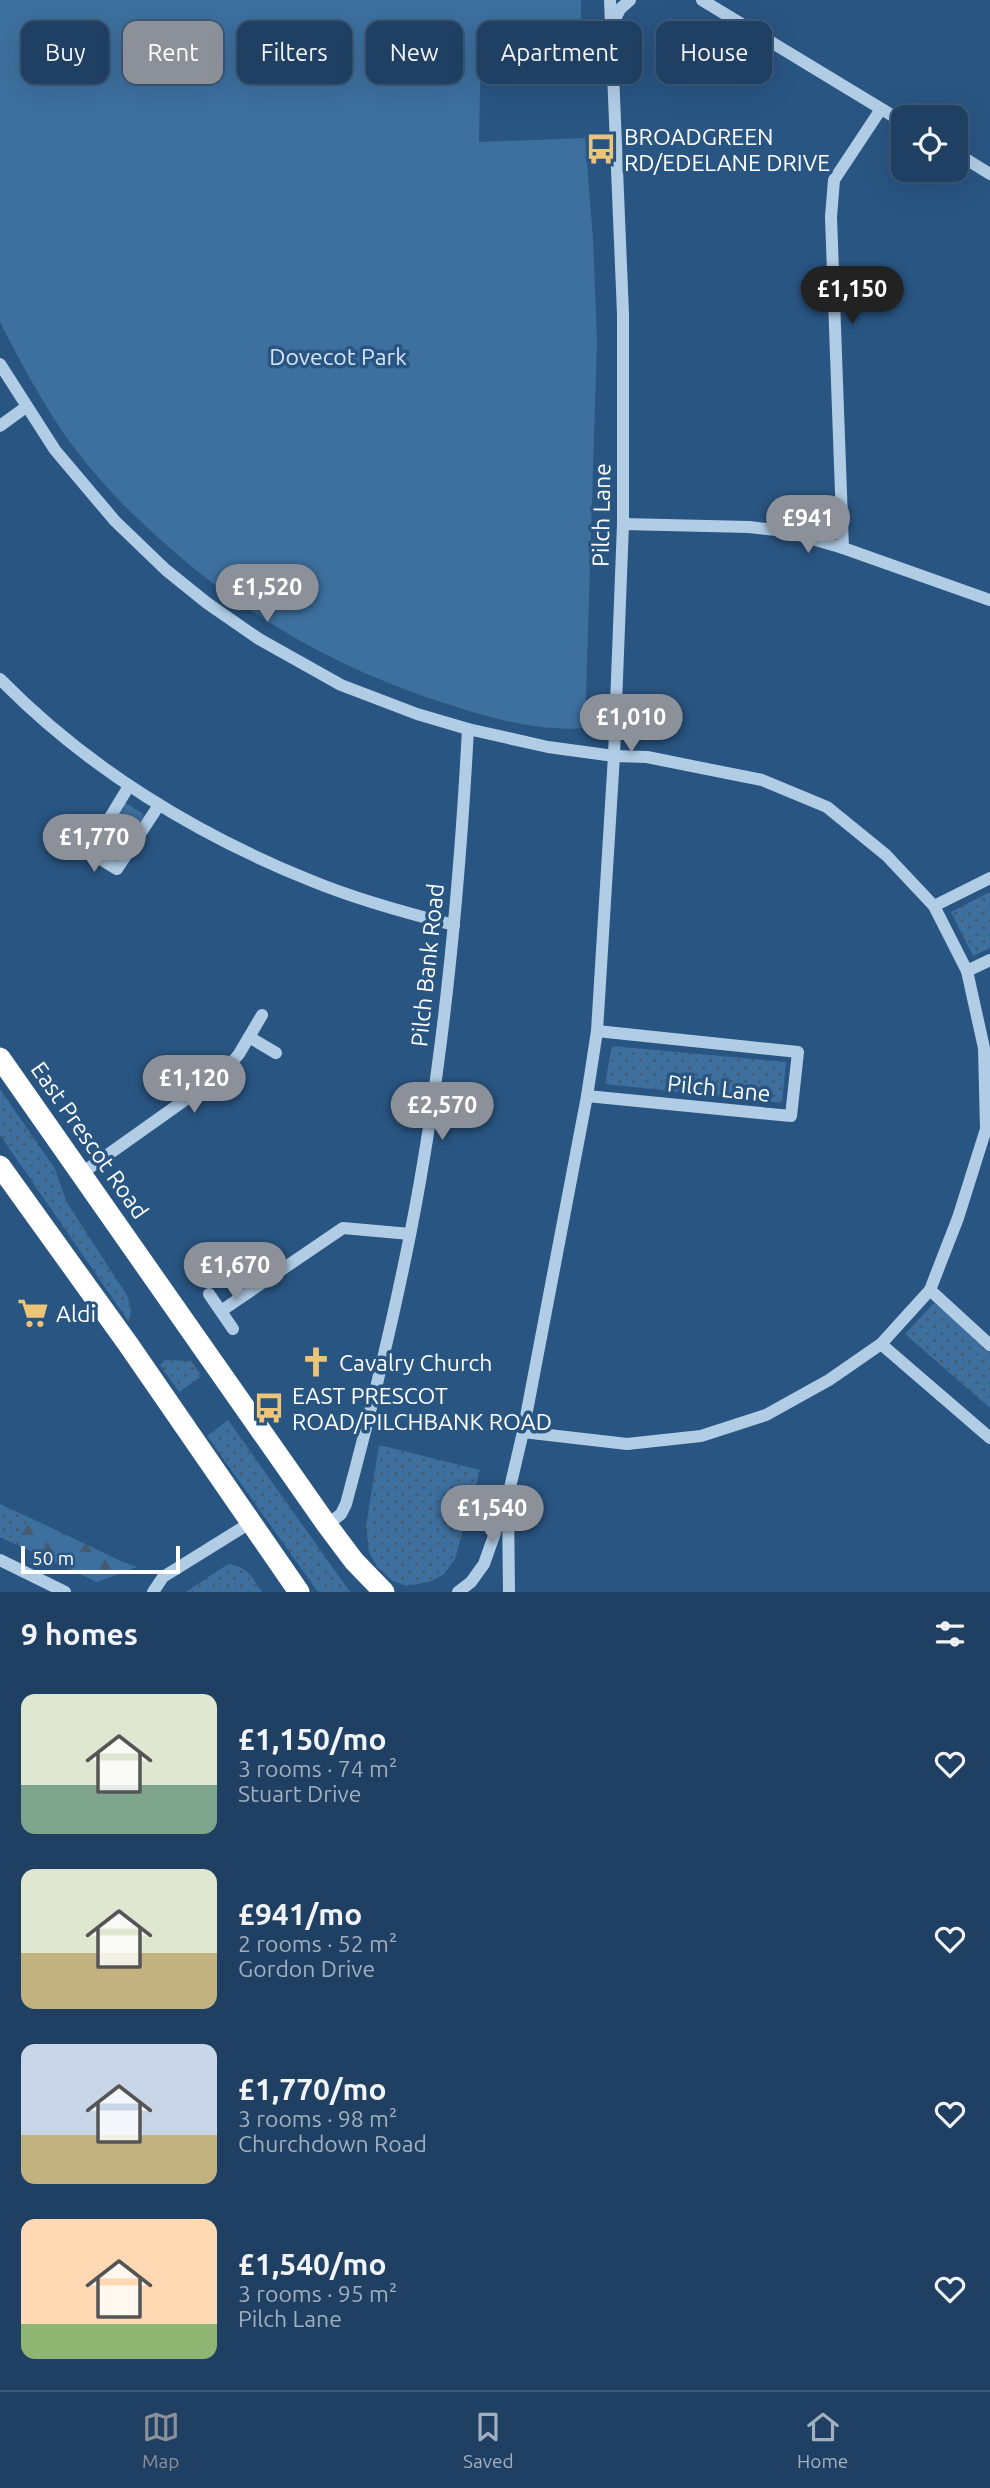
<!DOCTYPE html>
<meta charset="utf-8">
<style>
:root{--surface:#1f4062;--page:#2c4b6b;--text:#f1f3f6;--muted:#a1afbe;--line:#3c5977;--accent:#8c9099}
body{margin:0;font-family:Ubuntu,sans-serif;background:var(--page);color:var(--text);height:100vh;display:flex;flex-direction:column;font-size:26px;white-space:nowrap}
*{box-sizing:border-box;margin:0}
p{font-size:23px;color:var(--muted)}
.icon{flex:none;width:38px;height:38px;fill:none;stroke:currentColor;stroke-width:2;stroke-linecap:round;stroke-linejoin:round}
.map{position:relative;height:1592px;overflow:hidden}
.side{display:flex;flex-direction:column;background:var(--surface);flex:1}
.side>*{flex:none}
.guide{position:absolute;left:21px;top:21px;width:948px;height:63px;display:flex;gap:14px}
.tools{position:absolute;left:891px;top:105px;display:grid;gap:14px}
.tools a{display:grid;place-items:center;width:77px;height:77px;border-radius:14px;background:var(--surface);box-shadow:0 7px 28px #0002,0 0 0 2px var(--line);font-size:35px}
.scale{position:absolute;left:21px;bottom:18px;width:159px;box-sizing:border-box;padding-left:7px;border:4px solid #fff;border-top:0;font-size:19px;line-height:24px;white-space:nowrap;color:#fff;-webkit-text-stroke:5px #295582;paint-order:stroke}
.price{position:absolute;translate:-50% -60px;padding:0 16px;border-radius:24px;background:var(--accent);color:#fff;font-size:23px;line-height:46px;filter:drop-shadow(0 2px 4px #0008)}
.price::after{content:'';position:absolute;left:50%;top:42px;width:21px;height:16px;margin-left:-10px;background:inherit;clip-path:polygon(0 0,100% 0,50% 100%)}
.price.on{background:#222;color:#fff}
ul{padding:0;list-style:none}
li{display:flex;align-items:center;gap:21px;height:175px;padding:0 21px}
li span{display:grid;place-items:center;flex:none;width:196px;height:140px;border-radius:14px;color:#555}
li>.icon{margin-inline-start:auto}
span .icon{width:84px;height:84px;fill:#fffc;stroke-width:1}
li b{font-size:30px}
h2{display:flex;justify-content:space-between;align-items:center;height:84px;padding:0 21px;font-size:30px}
.chip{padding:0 24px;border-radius:14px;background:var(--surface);box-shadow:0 7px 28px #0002,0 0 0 2px var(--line);font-size:24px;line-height:63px}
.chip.on{background:var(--accent);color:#fff}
.menu{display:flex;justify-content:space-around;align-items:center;height:98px;border-top:2px solid var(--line);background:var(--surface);font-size:19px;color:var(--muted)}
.menu a{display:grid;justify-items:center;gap:4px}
.menu .on{color:var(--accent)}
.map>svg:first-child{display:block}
.grass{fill:url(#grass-dots)}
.forest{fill:url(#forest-firs)}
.park{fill:#3d709f}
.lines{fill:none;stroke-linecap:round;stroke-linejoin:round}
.minor{stroke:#b1cde6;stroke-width:12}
.highway{stroke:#fff;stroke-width:21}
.labels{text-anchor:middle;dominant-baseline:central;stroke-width:7;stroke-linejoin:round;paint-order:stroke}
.poi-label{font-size:23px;fill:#fff;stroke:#295582;text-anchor:start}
.park-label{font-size:23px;fill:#d4e5f5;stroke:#295582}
.street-label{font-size:23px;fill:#fff;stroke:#295582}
</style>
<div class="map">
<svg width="990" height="1592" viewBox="0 0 990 1592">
<defs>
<pattern id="grass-dots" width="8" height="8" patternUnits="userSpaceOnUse" patternTransform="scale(1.75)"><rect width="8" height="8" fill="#3d709f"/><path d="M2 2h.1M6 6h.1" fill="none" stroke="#465a6d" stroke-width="1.8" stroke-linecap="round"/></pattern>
<pattern id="forest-firs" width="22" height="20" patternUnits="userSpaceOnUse" patternTransform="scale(1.75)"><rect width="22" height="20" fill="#3d709f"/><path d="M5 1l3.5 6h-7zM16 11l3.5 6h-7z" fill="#465a6d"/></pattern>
</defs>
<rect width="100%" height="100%" fill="#295582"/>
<!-- grass -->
<g class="grass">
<path d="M124,802l21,13 -24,36c-8,6 -19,2 -20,-9z"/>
<path d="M990,892v56l-17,8 -22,-44z"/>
<path d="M612,1046l174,16 -4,41 -177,-19z"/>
<path d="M0,1089l55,80 12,34 61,94 3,14 -2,11 -129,-187z"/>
<path d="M934,1303l56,46v59l-85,-74z"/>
<path d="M165,1360l26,1 11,15 -23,16 -19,-27z"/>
<path d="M228,1420l122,172h-32l-111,-156z"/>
<path d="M379,1445l101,25 -25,89 -11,15 -12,7 -25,5 -14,-5 -16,-14 -8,-15 -3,-26z"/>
<path d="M0,1504l37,17 -9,2 -8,16 8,11 -28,-13z"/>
<path d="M228,1564c19,2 24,13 34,28h-76z"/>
</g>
<!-- forest -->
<path class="forest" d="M37,1521l86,41 14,5 -40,15 -69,-32 -8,-11 8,-16z"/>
<!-- park -->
<path class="park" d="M0,0h581v41l-100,-4 -2,105 106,-4 8,101 4,102 -12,387c-49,4 -98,-11 -144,-26 -107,-35 -195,-86 -278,-160 -38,-34 -75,-72 -103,-114 -22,-34 -42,-70 -60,-106z"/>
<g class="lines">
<!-- minor -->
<g class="minor">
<path d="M702,0l201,122"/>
<path d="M612,25l8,-16 10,-9"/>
<path d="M956,153l34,21"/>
<path d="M0,364l55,86 60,71 51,49 41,33 52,36 82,46 76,29 51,15 80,18 66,9 33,1 115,23 65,27 59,48 48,51 33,65 17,77 2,81 -28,89 -28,72 -49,54 -52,36 -63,35 -65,21 -74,8 -104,-12"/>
<path d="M0,426l26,-19"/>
<path d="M623,524l126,3 36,4 58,17 147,52"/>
<path d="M843,548l-12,-331 3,-37 47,-71"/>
<path d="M0,679c87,89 197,156 312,202 46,19 94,32 142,44"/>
<path d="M129,786l-40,66 28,17 42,-64"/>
<path d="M934,906l56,-28"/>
<path d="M967,971l23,-11"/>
<path d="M249,1037l27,16"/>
<path d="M587,1096l204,20 7,-64 -201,-21"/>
<path d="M82,1173l141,-100 16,-19 23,-39"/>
<path d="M930,1290l60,55"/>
<path d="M209,1294l24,35"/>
<path d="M221,1311l122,-83 67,6"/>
<path d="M881,1344l109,94"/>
<path d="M508,1504l1,88"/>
<path d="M327,1525l14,-11 5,-10c24,-89 46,-178 64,-269 33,-166 49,-336 58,-506"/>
<path d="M0,1560l65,32"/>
<path d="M153,1592l10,-15 87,-54"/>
<path d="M458,1592l13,-10 13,-18 24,-68 15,-64 64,-336 10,-65 17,-275 9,-232v-210l-13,-314"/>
</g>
<!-- highway -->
<g class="highway">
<path d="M0,1058l327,467 27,36 30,31"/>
<path d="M0,1166l128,178 171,248"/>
</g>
</g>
<!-- icons -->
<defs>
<g id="bus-bare" transform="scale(2.415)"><path d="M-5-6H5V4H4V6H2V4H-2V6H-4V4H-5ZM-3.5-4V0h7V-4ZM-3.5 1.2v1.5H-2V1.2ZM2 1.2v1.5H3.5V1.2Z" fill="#edc478" stroke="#295582" stroke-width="2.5" paint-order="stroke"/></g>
<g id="supermarket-bare" transform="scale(2.415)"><path d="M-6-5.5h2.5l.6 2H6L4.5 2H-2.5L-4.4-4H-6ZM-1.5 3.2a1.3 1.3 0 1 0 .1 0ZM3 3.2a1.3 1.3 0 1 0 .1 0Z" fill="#edc478" stroke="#295582" stroke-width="2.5" paint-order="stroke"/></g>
<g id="church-bare" transform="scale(2.415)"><path d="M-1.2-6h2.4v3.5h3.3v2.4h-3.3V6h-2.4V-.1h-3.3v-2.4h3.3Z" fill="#edc478" stroke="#295582" stroke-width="2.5" paint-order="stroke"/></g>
</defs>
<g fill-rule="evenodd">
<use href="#bus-bare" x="601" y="149"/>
<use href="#supermarket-bare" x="33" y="1313"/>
<use href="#church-bare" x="316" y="1362"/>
<use href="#bus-bare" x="269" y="1408"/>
</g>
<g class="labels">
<!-- poi labels -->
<g class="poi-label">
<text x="624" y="136">BROADGREEN<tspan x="624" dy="26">RD/EDELANE DRIVE</tspan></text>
<text x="56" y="1313">Aldi</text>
<text x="339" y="1362">Cavalry Church</text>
<text x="292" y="1395">EAST PRESCOT<tspan x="292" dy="26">ROAD/PILCHBANK ROAD</tspan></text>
</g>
<!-- park labels -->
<g class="park-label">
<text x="338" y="356">Dovecot Park</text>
</g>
<!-- street labels -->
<g class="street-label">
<text transform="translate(601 515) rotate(-89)">Pilch Lane</text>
<text transform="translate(427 965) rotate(-84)">Pilch Bank Road</text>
<text transform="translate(719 1088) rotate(6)">Pilch Lane</text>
<text transform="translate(90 1140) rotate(55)">East Prescot Road</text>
</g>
</g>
</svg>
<div class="tools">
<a><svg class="icon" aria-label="locate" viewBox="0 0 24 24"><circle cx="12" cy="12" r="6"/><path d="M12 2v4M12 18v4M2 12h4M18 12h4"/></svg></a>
</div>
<div class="scale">50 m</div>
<b class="price on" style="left:852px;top:326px">£1,150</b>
<b class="price" style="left:808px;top:555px">£941</b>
<b class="price" style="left:267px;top:624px">£1,520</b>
<b class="price" style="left:631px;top:754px">£1,010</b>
<b class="price" style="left:94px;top:874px">£1,770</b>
<b class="price" style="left:194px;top:1115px">£1,120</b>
<b class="price" style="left:442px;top:1142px">£2,570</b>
<b class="price" style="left:235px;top:1302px">£1,670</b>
<b class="price" style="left:492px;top:1545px">£1,540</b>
<div class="guide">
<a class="chip">Buy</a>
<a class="chip on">Rent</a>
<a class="chip">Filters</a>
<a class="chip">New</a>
<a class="chip">Apartment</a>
<a class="chip">House</a>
</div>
</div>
<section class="side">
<h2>9 homes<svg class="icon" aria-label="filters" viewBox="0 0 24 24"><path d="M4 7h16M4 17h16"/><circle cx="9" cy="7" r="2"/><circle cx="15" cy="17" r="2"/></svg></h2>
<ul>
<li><span style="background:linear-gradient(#dfe7d0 65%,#7fa58c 0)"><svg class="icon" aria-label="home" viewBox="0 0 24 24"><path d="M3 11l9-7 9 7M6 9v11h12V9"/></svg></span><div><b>£1,150/mo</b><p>3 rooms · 74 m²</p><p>Stuart Drive</p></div><svg class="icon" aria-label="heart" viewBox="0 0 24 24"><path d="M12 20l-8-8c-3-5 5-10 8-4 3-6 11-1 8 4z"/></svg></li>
<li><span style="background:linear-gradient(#dfe7d0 60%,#c2b280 0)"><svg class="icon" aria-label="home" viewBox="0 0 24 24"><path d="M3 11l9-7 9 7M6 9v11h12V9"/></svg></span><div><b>£941/mo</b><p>2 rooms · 52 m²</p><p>Gordon Drive</p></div><svg class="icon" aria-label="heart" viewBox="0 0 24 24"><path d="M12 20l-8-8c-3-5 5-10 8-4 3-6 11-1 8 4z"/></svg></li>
<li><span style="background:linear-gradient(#c9d6e8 65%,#c2b280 0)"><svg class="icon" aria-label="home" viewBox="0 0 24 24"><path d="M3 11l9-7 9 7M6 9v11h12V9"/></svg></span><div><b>£1,770/mo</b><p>3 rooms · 98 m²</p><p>Churchdown Road</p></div><svg class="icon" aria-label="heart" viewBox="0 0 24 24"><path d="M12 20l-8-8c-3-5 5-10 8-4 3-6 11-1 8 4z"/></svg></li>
<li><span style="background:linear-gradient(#ffd9b3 75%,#8fb573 0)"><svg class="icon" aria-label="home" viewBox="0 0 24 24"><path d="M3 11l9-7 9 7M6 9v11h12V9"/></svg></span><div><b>£1,540/mo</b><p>3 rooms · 95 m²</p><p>Pilch Lane</p></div><svg class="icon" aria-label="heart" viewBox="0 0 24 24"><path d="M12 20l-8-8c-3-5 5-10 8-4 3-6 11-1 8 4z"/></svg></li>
</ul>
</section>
<nav class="menu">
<a class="on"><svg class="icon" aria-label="map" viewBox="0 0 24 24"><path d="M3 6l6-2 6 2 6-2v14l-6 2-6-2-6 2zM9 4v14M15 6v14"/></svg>Map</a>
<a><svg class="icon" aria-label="saved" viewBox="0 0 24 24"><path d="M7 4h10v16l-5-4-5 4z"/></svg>Saved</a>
<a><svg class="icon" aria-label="home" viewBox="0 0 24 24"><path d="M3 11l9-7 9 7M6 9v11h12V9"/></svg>Home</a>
</nav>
